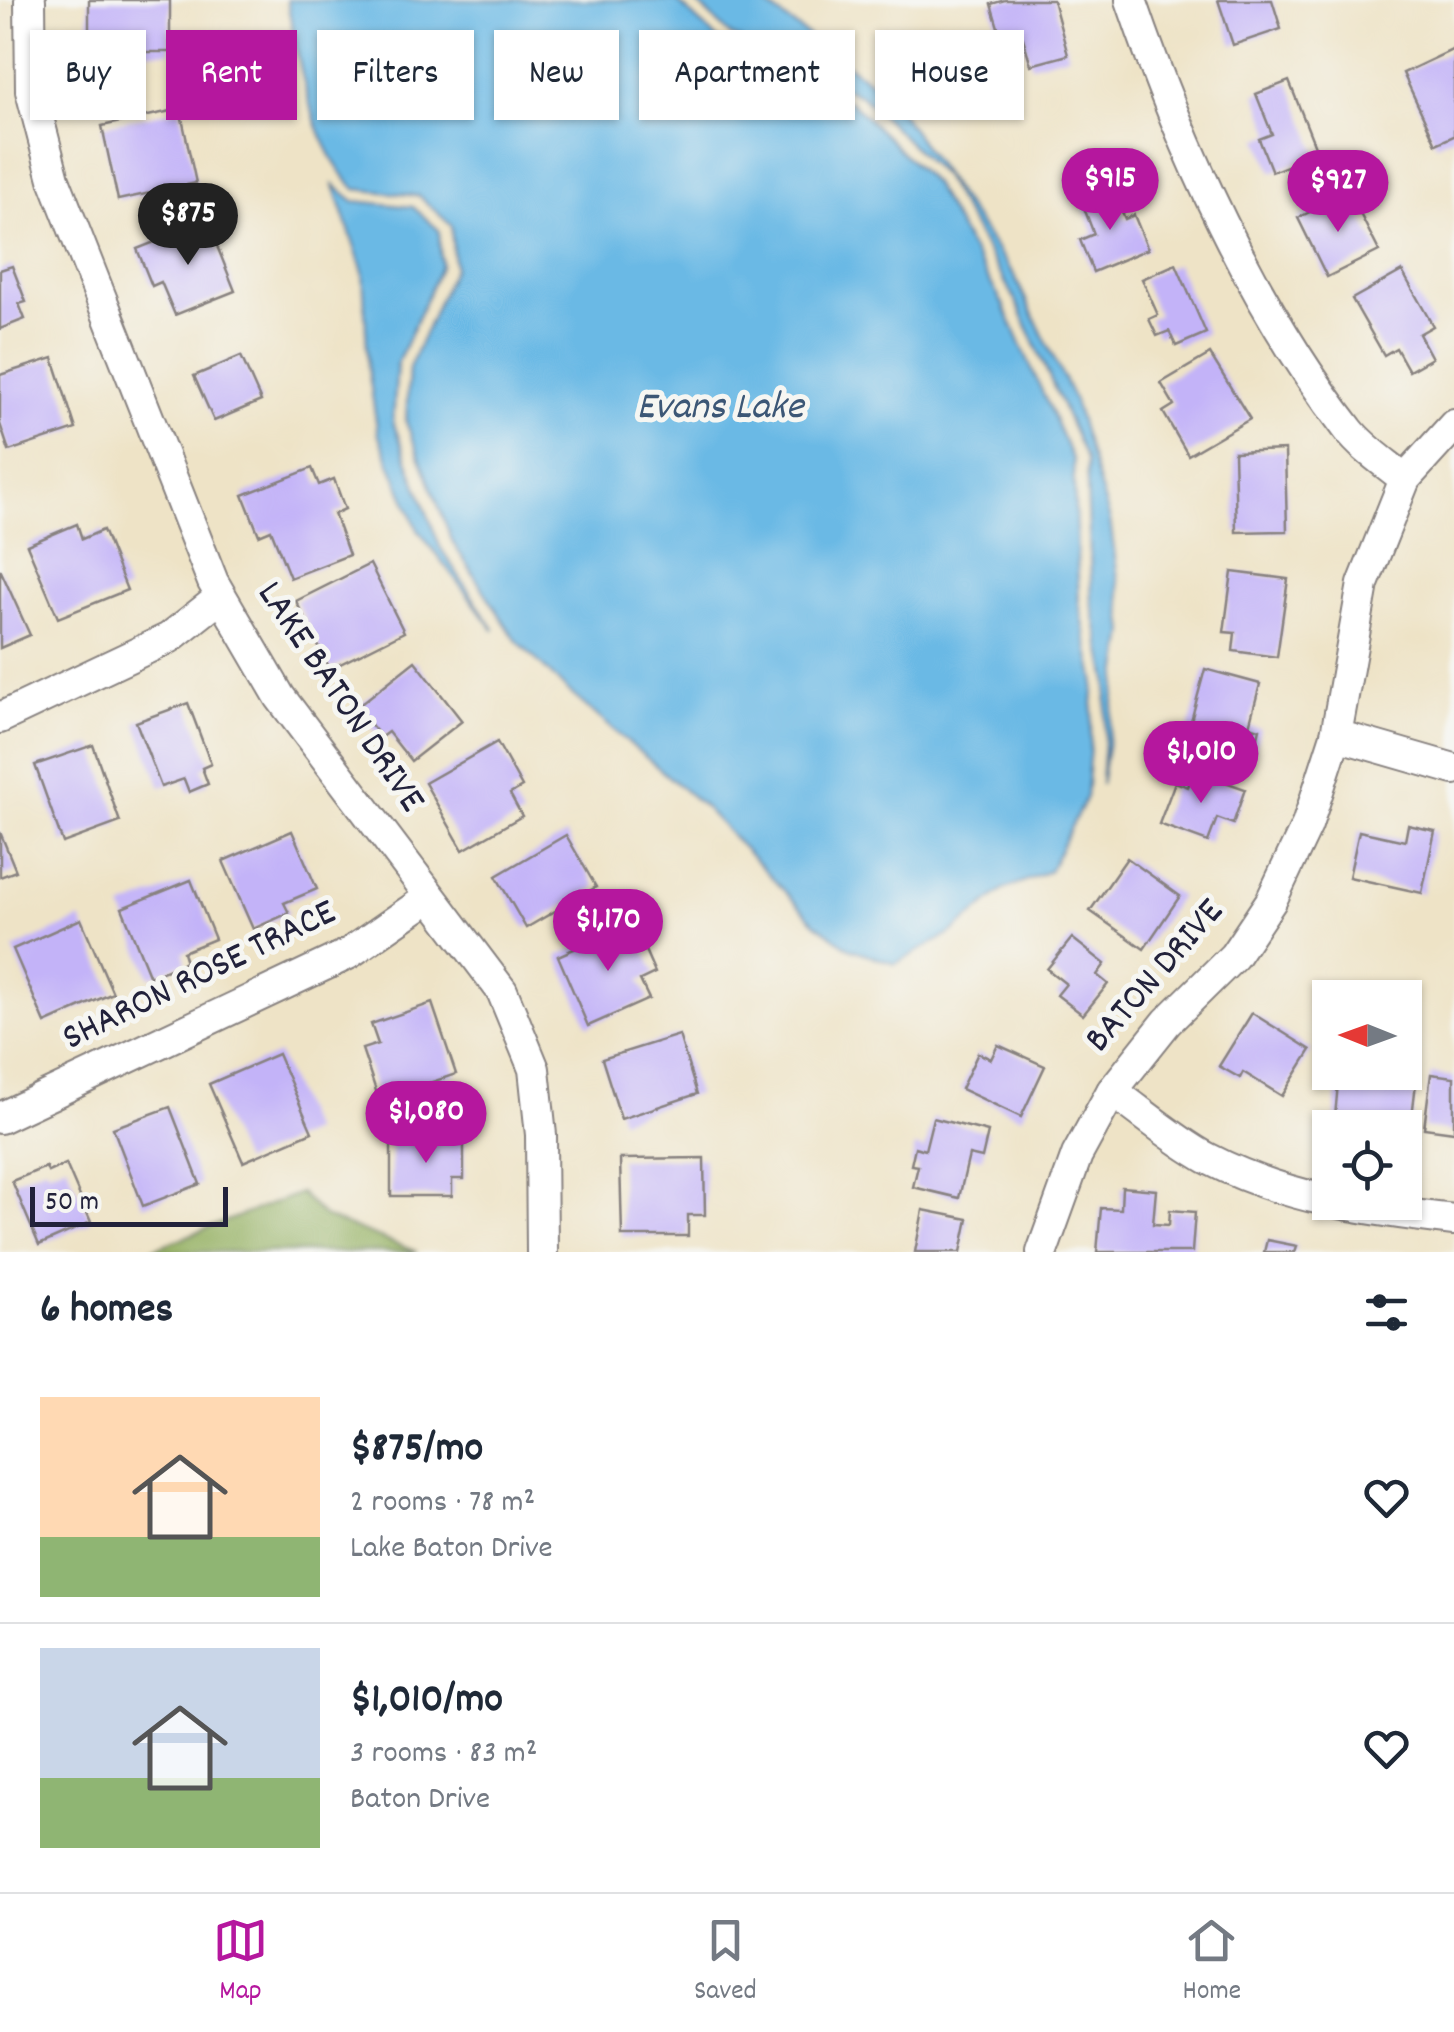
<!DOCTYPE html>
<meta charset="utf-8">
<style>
:root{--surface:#fff;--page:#f2f2f3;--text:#1f2937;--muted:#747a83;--line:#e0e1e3;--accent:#b5179e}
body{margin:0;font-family:Dekko,sans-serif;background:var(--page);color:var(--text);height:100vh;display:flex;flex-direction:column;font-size:38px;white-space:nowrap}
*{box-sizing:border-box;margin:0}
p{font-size:32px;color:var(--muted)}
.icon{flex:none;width:55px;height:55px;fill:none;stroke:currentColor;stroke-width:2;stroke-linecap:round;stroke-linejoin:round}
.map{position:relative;height:1252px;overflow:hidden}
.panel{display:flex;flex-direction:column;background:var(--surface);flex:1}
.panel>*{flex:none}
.hud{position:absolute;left:30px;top:30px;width:1395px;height:90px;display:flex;gap:20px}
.needle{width:65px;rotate:271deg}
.controls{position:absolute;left:1312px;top:980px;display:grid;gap:20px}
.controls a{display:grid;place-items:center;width:110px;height:110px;border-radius:0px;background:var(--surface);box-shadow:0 2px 8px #0004;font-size:50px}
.scale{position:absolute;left:30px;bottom:25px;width:198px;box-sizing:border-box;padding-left:10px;border:5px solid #22223b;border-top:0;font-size:28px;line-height:35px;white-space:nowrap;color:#22223b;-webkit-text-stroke:8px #f6f6f2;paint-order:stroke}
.price{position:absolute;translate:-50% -85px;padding:0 22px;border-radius:35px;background:var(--accent);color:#fff;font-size:32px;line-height:65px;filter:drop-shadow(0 2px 5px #0008)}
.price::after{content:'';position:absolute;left:50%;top:60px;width:30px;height:22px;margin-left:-15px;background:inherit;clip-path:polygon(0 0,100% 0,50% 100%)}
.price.active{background:#222;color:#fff}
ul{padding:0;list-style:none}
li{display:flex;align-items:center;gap:30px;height:250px;padding:0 40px}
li+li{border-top:2px solid var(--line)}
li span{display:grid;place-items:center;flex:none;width:280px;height:200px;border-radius:0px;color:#555}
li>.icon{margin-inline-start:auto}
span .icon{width:120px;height:120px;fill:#fffc;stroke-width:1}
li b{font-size:42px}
h2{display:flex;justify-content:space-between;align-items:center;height:120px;padding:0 40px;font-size:42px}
.pill{padding:0 35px;border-radius:0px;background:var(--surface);box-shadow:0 2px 8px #0004;font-size:35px;line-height:90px}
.pill.active{background:var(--accent);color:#fff}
.tabs{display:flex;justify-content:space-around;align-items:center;height:140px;border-top:2px solid var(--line);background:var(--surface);font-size:28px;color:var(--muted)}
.tabs a{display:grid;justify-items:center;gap:5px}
.tabs .active{color:var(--accent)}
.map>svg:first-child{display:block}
.forest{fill:#95b163;stroke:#5c6a4f;stroke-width:2.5}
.water{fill:#6bb9e5;stroke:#466e90;stroke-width:2.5}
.building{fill:#c3b3f8}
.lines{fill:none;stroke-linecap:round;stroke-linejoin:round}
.street-casing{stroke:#888280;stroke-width:34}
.street{stroke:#fff;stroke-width:30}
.labels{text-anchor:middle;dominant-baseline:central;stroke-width:10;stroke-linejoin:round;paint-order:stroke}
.street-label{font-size:38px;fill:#22223b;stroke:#f6f6f2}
.water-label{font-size:40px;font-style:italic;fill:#3c5776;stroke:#f6f6f2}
</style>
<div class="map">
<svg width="1454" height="1252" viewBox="0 0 1454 1252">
<rect width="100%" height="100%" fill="#f6f6f2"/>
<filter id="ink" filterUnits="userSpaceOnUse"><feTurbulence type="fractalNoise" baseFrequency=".01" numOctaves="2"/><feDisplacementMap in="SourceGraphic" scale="20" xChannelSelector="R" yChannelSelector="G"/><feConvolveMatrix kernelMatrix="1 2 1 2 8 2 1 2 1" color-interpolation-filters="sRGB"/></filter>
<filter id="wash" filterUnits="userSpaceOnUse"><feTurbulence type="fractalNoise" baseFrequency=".0048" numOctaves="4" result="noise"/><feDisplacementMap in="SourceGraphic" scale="40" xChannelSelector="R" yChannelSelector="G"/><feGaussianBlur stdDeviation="2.25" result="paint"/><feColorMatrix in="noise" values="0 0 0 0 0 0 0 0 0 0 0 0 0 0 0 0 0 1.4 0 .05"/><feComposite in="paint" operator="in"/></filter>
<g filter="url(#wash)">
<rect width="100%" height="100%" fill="#eee3c6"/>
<!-- forest -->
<path class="forest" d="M300,1193l24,24 93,35h-272z"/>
<!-- water -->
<g class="water">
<path d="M287,0h389l47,45 129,58 80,79 71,122 70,157 6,142 16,76 -9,118 -37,74 -46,19 -51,43 -57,31 -46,-16 -34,-25 -111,-116 -137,-117 -51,-50 -63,-97 -47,-121 3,-54 45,-101 -3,-42 -32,-29 -64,-7c-45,-47 -56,-127 -68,-189z"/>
<path d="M694,0h66l129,96 125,179 59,123 37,122 15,112 -24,153 7,-105 -16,-78 -6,-142 -71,-161 -72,-123 -81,-80 -131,-60z"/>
<path d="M334,185l20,16 59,6 26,23 2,35 -44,99 -4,58 47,125 55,84 -77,-101 -40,-96 -10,-66 -5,-96z"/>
</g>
<g id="blocks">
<!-- building -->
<g class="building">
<rect x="89" y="0" width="81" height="52"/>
<path d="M1005,0h48l15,55 -37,10 -8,-27 -20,6 -12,-40z"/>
<path d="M1218,0h54l9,29 -48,16z"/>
<path d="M1454,49v87l-18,8 -33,-71z"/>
<path d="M1289,81l29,73 -46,18 -13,-33 13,-5 -16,-40z"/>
<path d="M180,109l16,74 -78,17 -16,-74z"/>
<path d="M1113,190l12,29 9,-4 14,34 -55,23 -13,-32 14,-6 -12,-31z"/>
<path d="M1349,192l30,59 -52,26 -29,-59z"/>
<path d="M207,221l28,70 -60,24 -14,-33 -9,4 -15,-37z"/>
<path d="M1176,264l30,69 -30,13 -7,-15 -12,5 -8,-17 9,-4 -16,-36z"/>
<path d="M12,266l14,36 -7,2 6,15 -25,10v-59z"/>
<path d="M1402,271l31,55 -14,8 13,24 -23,13 -13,-23 -12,7 -32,-56z"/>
<path d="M1210,354l40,65 -62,36 -25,-43 11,-7 -13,-22z"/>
<path d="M241,356l20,45 -47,20 -20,-45z"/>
<path d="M53,358l23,71 -67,22 -9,-27v-49z"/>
<path d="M1285,450l2,81 -51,1 -2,-80z"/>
<path d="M312,468l7,17 15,-6 11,30 -11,5 15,41 -59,23 -19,-48 -12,5 -16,-40z"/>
<path d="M77,524l5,15 21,-9 24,60 -69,28 -31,-73z"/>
<path d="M370,564l34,68 -74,37 -34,-68z"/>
<path d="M0,569l30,66 -30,13z"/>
<path d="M1232,572l56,7 -11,78 -44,-6 2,-18 -11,-1z"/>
<path d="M415,661l47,60 -51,40 -23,-29 -7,5 -24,-30z"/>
<path d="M1205,669l55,15 -11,42 11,3 -8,32 -67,-18z"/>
<path d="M188,703l23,61 -9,4 6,16 -19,8 -5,-13 -23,8 -25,-65z"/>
<path d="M497,742l25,45 -12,7 12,22 -59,34 -38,-67z"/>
<path d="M93,745l27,77 -57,21 -28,-78z"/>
<path d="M1194,771l51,18 -12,35 -16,-6 -9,24 -49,-18 16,-42 13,5z"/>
<path d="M1408,825l27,6 -13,62 -73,-16 10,-46 46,10z"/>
<path d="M292,831l25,58 -33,14 5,10 -36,16 -30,-68z"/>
<path d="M0,832l16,39 -16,6z"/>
<path d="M566,835l30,52 -70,41 -30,-52z"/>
<path d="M1127,858l53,38 -36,53 -54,-38z"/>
<path d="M191,880l24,59 -32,13 3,10 -36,15 -28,-69z"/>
<path d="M81,919l32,74 -68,30 -32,-74z"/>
<path d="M633,923l22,50 -15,7 9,19 -61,27 -30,-70z"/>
<path d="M1072,938l33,26 -8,11 11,9 -25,31 -26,-20 9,-11 -19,-15z"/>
<path d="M432,1003l24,71 -77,26 -17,-51 16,-5 -7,-20z"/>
<path d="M1252,1013l59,37 -29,46 -39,-24 -3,6 -21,-12z"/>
<path d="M679,1035l18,59 -76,25 -19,-60z"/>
<path d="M998,1045l47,21 -24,51 -60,-28 17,-36 13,6z"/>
<path d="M278,1054l34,78 -69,30 -34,-78z"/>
<path d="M1339,1072l78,3 -6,50 -76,-8z"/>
<path d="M1431,1074l23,3v55l-30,-4z"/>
<path d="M170,1107l30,77 -57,22 -30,-78z"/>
<path d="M933,1118l55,14 -6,26 -13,-3 -10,43 -46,-11 5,-21 -7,-1 4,-18 10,3z"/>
<path d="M391,1139h73v40h-12v17h-61z"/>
<path d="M704,1158l1,57h-17v21h-66l-2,-77z"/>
<path d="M66,1164l25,58 -52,23 -27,-64 34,-14 2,5z"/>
<path d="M1122,1187l34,3 -3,34 16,1 1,-15 25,2 -3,40h-95l4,-44 20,1z"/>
<path d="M923,1210l45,9 -7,33h-46z"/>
<path d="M1267,1240l30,6 -2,6h-31z"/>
</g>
</g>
</g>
<g filter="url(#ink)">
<use href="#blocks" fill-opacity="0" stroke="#888280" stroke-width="2.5"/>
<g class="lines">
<!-- street casing -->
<g class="street-casing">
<g id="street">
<path d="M30,0l1,91 23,88 159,403 67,115 222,294 32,78 7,66 1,117"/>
<path d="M1131,0c50,147 122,306 217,429 14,19 39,35 57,50"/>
<path d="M0,718l169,-80 52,-41"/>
<path d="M1336,735l118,34"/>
<path d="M1112,1091c31,22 62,49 95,67 79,41 161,52 247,62"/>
<path d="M0,1118l348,-164 82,-57"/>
<path d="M1042,1252l35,-97 35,-64 55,-69 67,-66 37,-55 36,-76 29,-90 27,-151 42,-105 49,-54"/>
</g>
</g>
<!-- street -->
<use href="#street" class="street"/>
</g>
</g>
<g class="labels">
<!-- street labels -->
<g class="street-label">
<text transform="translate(339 698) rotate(56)">LAKE BATON DRIVE</text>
<text transform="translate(200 977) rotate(-26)">SHARON ROSE TRACE</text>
<text transform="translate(1156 977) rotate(-49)">BATON DRIVE</text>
</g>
<!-- water labels -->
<g class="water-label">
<text x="720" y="409">Evans Lake</text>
</g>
</g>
</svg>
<div class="controls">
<a><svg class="needle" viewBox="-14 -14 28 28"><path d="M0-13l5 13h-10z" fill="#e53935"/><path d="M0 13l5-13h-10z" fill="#747a83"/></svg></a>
<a><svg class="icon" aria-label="locate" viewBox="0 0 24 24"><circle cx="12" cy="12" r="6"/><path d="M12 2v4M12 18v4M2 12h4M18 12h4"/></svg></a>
</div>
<div class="scale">50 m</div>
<b class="price" style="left:1110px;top:233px">$915</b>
<b class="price" style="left:1338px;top:235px">$927</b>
<b class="price active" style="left:188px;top:268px">$875</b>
<b class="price" style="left:1201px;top:806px">$1,010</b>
<b class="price" style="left:608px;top:974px">$1,170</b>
<b class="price" style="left:426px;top:1166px">$1,080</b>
<div class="hud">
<a class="pill">Buy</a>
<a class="pill active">Rent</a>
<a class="pill">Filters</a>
<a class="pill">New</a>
<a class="pill">Apartment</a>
<a class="pill">House</a>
</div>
</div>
<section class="panel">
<h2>6 homes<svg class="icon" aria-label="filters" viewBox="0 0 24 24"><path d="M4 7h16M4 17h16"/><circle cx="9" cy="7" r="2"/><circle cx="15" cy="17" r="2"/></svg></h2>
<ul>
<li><span style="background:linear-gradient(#ffd9b3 70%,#8fb573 0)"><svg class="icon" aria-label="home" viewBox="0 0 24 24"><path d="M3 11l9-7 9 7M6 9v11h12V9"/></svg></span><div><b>$875/mo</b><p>2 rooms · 78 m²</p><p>Lake Baton Drive</p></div><svg class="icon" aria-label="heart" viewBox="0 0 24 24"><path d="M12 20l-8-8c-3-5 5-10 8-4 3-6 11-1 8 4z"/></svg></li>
<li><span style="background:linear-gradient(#c9d6e8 65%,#8fb573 0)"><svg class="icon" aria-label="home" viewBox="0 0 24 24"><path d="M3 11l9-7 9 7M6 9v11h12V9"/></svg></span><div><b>$1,010/mo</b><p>3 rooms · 83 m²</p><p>Baton Drive</p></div><svg class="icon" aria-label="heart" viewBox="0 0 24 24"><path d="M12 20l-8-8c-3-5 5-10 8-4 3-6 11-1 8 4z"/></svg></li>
</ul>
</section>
<nav class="tabs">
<a class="active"><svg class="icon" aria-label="map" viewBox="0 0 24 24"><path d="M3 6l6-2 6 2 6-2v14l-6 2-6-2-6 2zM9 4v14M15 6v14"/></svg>Map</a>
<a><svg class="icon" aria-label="saved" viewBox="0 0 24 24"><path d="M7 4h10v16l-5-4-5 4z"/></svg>Saved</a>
<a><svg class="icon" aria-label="home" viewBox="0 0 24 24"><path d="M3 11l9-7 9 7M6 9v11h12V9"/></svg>Home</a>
</nav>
